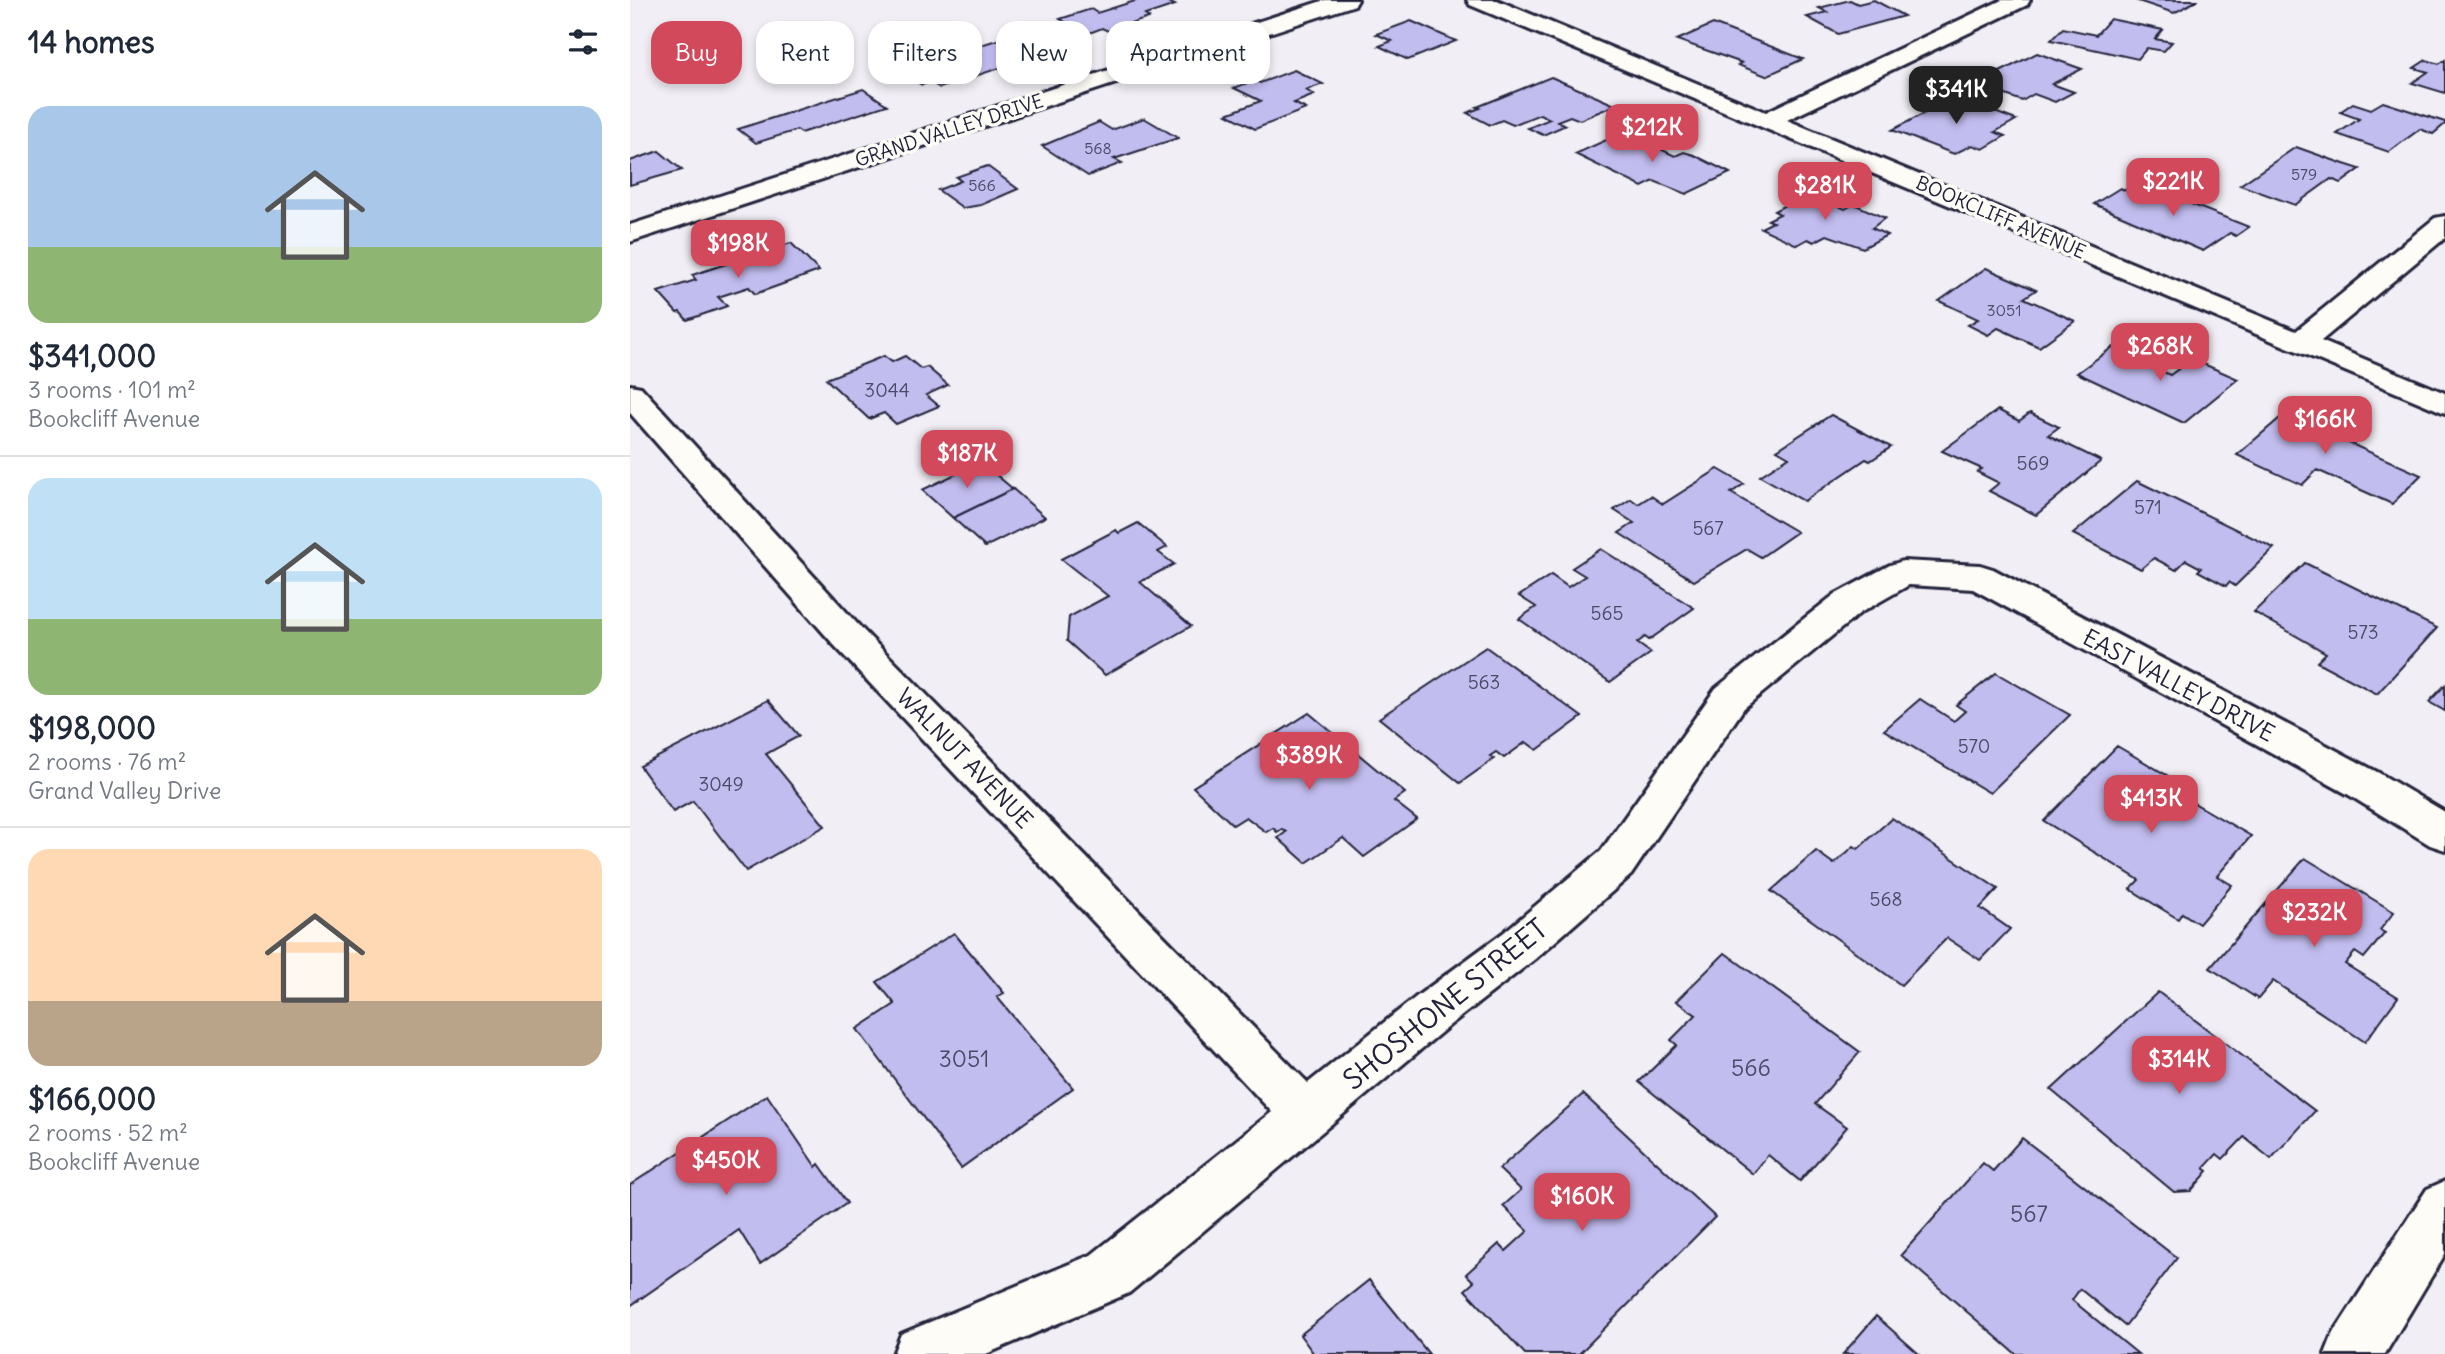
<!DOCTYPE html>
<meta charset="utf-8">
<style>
:root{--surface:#fff;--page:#f2f2f3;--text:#1f2937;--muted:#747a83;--line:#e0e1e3;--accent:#d1495b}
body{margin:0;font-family:Delius,sans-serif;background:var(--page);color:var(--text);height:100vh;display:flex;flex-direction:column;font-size:26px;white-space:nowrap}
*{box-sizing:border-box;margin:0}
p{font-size:23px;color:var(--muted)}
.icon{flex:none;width:38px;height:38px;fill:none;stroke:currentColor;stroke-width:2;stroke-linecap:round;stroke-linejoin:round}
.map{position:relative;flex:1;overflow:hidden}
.details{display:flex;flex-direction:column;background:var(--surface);width:630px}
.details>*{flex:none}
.guide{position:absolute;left:21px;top:21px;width:665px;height:63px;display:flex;gap:14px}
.price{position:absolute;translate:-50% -60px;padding:0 16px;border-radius:14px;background:var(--accent);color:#fff;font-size:23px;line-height:46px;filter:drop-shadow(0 2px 4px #0008)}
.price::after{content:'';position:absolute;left:50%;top:42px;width:21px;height:16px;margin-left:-10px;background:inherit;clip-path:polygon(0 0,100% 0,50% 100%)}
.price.on{background:#222;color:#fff}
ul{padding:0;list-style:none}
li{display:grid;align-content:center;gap:14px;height:371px;padding:0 28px}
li+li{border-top:2px solid var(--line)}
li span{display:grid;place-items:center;height:217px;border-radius:21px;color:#555}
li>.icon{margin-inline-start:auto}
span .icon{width:126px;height:126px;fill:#fffc;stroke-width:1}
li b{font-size:30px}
h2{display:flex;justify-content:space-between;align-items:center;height:84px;padding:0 28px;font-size:30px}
.chip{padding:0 24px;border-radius:21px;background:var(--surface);box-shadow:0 4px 10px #0003;font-size:24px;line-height:63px}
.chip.on{background:var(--accent);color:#fff}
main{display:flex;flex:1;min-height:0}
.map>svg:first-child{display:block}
.building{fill:#c2bdef;stroke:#22223b;stroke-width:2}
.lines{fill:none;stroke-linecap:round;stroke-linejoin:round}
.minor-casing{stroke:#22223b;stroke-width:6}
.minor{fill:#fdfcf7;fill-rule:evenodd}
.labels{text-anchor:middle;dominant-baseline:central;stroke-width:7;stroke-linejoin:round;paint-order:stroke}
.far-number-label{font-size:16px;fill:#4a4968}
.far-street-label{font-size:19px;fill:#22223b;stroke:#fdfcf7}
.number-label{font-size:19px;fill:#4a4968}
.street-label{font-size:23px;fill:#22223b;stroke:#fdfcf7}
.near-number-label{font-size:23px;fill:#4a4968}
.near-street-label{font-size:28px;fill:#22223b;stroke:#fdfcf7}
</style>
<main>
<section class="details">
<h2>14 homes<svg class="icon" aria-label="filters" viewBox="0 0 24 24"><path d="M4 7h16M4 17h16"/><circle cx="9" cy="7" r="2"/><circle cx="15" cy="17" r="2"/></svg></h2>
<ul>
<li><span style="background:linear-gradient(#a9c7e8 65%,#8fb573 0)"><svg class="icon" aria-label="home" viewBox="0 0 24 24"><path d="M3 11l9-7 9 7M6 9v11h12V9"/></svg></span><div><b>$341,000</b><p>3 rooms · 101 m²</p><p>Bookcliff Avenue</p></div></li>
<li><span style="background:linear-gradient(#bfe0f5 65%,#8fb573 0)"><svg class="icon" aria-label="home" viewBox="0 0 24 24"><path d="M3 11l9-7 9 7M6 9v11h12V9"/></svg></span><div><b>$198,000</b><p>2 rooms · 76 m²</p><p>Grand Valley Drive</p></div></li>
<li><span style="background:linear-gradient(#ffd9b3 70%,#b9a48a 0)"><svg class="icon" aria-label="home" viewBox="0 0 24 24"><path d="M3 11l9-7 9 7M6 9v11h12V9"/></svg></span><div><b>$166,000</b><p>2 rooms · 52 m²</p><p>Bookcliff Avenue</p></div></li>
</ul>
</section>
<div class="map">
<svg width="1815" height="1354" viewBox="0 0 1815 1354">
<rect width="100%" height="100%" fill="#f1eff5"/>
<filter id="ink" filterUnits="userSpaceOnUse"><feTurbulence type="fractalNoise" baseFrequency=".0143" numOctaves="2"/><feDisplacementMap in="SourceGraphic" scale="14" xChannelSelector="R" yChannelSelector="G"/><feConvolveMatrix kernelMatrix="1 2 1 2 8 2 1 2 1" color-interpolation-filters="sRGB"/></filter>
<g filter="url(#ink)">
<!-- building -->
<g class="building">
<path d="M508,0h26l11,5 -30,10 4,3 -41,13 -6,-3 -15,6 -27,-15 31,-10 6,4z"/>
<path d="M1220,0l8,4 16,-4 30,16 -66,18 -31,-17 20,-5 -8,-4z"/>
<path d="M1505,0h63l-24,13z"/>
<path d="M1480,19l53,11 -8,9 17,3 -8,9 -17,-3 -9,11 -87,-19 12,-12 33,7z"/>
<path d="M781,21l45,20 -48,19 -29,-14 13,-5 -16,-7z"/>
<path d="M1083,24l90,35 -37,17 -28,-11 4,-2 -65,-23z"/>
<path d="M373,38l32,18 -95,32 -10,-6 -8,3 -7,-4 8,-3 -6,-3 64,-21 -10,-6z"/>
<path d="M1407,53l45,16 -30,15 22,8 -19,10 -21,-8 -12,7 -41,-15 18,-9 -5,-2z"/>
<path d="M1796,60l13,4 6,-4v33l-33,-10 16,-11 -14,-4z"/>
<path d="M664,70l29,14 -17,6 8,5 -20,8 12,6 -51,20 -28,-15 34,-13 -27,-13 21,-8 5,3z"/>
<path d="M921,77l64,28 -35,15 -10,-4 -13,5 9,4 -23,10 -15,-7 22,-9 -10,-5 -27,11 -11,-5 -12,5 -23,-12 13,-5 -3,-1z"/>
<path d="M233,89l24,16 -86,28 -4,-3 -41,13 -18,-14z"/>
<path d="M1325,97l61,23 -21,12 10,4 -22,13 -11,-4 -18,9 -62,-24z"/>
<path d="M1753,102l62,20v2l-12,10 -13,-5 -31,23 -52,-18 22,-15 -19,-7 13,-9 18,6z"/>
<path d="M514,118l34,20 -64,21 8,4 -34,13 -46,-30 57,-24 13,8z"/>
<path d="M994,132l51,24 9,-4 10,3 36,18 -44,21 -32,-13 -12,6 -67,-33z"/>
<path d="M1666,147l48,17 16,5 -19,14 -10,-4 -36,26 -55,-20z"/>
<path d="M29,151l23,19 -52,15v-24z"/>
<path d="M357,166l31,23 -37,16 -18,3 -25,-18 23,-9 -5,-4z"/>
<path d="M1490,188l34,14 12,-8 83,33 -13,9 -6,-3 -27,18 -109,-47z"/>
<path d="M1179,192l36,17 9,-5 31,14 -13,10 15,7 -24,13 -36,-13 -13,7 -6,-3 -11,6 -36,-17 12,-6 -5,-2 12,-6 -6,-3z"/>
<path d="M161,243l28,28 -64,23 -6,-7 -31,10 9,9 -40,14 -7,-8 -3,1 -19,-21 38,-12 -4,-5z"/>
<path d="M1356,268l50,22 -12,8 51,23 -36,26 -41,-19 -10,7 -20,-10 10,-6 -39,-18z"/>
<path d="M1483,347l57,28 22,-16 46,20 -54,44 -107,-50z"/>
<path d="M254,356l8,6 13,-6 16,13 6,-2 21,18 -22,10 13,11 -43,18 -12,-11 -15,6 -43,-40z"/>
<path d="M1665,405l56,24 -11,10 81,36 -29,29 -75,-34 -15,15 -65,-30z"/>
<path d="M1368,410l21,11 11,-8 29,14 -11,8 53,26 -65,54 -47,-24 10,-8 -22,-11 5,-3 -40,-18z"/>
<path d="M1201,415l60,32 -21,14 -4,-2 -62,42 -44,-25 29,-19 -12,-7z"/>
<path d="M351,462l32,27 -60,29 -31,-28z"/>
<path d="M1088,469l26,15 -13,9 66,39 -36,25 -14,-8 -53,32 -75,-48 15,-10 -20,-13 17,-11 7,5 13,-8 12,8z"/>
<path d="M1507,481l137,67 -39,38 -6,-4 -3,4 -28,-15 3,-3 -15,-8 -10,10 -22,-12 -13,11 -68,-35z"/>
<path d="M383,489l32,28 -60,30 -32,-29z"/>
<path d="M508,523l29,24 -9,5 16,12 -34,18 51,44 -86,49 -38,-34 2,-24 39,-21 -47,-37 55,-29 3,3z"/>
<path d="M971,549l93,59 -45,32 -4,-3 -8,6 14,10 -41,29 -91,-63 17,-12 -17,-11 32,-21 17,12 17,-11 -13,-8z"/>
<path d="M1675,563l132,65 -60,66 -60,-32 9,-9 -72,-41z"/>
<path d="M856,647l96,70 -45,33 -11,-8 -22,16 -8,-6 -6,4 4,3 -34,24 -81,-65z"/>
<path d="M1366,673l74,42 -80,78 -106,-63 36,-31 34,22 11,-10 -9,-6z"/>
<path d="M1815,685v26l-16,-9z"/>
<path d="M138,700l31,36 -33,18 59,72 -79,45 -53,-70 -20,11 -33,-46z"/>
<path d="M679,713l96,80 -11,8 23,18 -53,38 -21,-19 -37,25 -28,-25 8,-6 -4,-3 -5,3 -4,-4 -7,4 -20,-15 -13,8 -40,-38z"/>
<path d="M1487,746l58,34 -28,30 13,7 20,-22 71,41 -34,40 15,9 -33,39 -17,-11 -4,6 -48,-30 9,-9 -95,-59z"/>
<path d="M1262,818l106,71 -18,19 30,21 -30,31 -33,-22 -46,47 -130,-94 45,-40 18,13 20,-18 4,3z"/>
<path d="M1675,858l89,54 -14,18 5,3 -21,25 -9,-6 -10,12 53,33 -33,45 -92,-61 -15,18 -48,-31z"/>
<path d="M324,933l50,60 -7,4 76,91 -112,80 -104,-139 38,-25 -18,-22z"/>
<path d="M1095,953l135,99 -45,52 32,23 -47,54 -32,-26 -15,19 -114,-92 38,-37 -6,-5 25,-25 -20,-14z"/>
<path d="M1528,992l157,119 -44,48 -27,-22 -21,22 -6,-5 -13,14 4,3 -17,20 -17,1 -123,-102z"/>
<path d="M953,1094l132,123 -136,137h-54l-60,-64 9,-8 -8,-8 33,-30 7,7 22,-20 -25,-25 18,-16 -22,-21z"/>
<path d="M137,1095l49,72 3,-3 28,39 -87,61 -21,-34 -109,76v-121z"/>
<path d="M1392,1138l155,120 -52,68 -45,-37 -8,11 66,54h-122l-115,-99 82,-92 10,8z"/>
<path d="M739,1280l60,74h-115l-14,-19z"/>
<path d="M1246,1316l43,38h-76z"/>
</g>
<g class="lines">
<!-- minor casing -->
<g class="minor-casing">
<g id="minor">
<path d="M695,0h33l-3,5 -725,237v-17z"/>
<path d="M837,0h30l269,112 236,-112h28l-3,5 -240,115 509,211 139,-113 10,-2v22l-124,103 124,52v20l-975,-408z"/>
<path d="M0,385l11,2 220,241 447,455 108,-86 87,-64 98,-82 115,-163 118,-93 56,-30 13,-4 77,4 13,4 386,204 66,39v38l-15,-5 -81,-50 -376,-206 -64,-4 -49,28 -116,95 -113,167 -96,84 -85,66 -321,268 -143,61h-93l8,-20 190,-79 181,-143 -437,-466 -205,-233z"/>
<path d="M1815,1181v73l-60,100h-60l8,-20 94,-145z"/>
</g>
</g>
<!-- minor -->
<use href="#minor" class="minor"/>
</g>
</g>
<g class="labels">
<!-- far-number labels -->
<g class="far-number-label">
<text x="468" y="148">568</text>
<text x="1674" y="174">579</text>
<text x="352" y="185">566</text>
<text x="1374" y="310">3051</text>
</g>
<!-- far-street labels -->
<g class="far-street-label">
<text transform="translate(319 130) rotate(-18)">GRAND VALLEY DRIVE</text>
<text transform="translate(1371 217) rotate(23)">BOOKCLIFF AVENUE</text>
</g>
<!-- number labels -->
<g class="number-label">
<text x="257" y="390">3044</text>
<text x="1403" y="463">569</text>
<text x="1518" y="507">571</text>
<text x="1078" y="528">567</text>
<text x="977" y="613">565</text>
<text x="1733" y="632">573</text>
<text x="854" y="682">563</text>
<text x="1344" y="746">570</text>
<text x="91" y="784">3049</text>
<text x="1256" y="899">568</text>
</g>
<!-- street labels -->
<g class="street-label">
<text transform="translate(1549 685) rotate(28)">EAST VALLEY DRIVE</text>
<text transform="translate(335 758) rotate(46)">WALNUT AVENUE</text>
</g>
<!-- near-number labels -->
<g class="near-number-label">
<text x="334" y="1058">3051</text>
<text x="1121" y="1067">566</text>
<text x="1399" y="1213">567</text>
</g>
<!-- near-street labels -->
<g class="near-street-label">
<text transform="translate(815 1004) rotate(-39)">SHOSHONE STREET</text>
</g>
</g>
</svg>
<b class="price on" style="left:1326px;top:126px">$341K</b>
<b class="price" style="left:1022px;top:164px">$212K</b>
<b class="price" style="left:1543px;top:218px">$221K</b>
<b class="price" style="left:1195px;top:222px">$281K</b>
<b class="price" style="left:108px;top:280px">$198K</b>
<b class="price" style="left:1530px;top:383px">$268K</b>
<b class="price" style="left:1695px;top:456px">$166K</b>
<b class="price" style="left:337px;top:490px">$187K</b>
<b class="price" style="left:679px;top:792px">$389K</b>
<b class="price" style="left:1521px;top:835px">$413K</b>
<b class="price" style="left:1684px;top:949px">$232K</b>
<b class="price" style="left:1549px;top:1096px">$314K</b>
<b class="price" style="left:96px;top:1197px">$450K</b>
<b class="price" style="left:952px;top:1233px">$160K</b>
<div class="guide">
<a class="chip on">Buy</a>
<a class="chip">Rent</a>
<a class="chip">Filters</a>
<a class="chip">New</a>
<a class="chip">Apartment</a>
</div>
</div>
</main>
